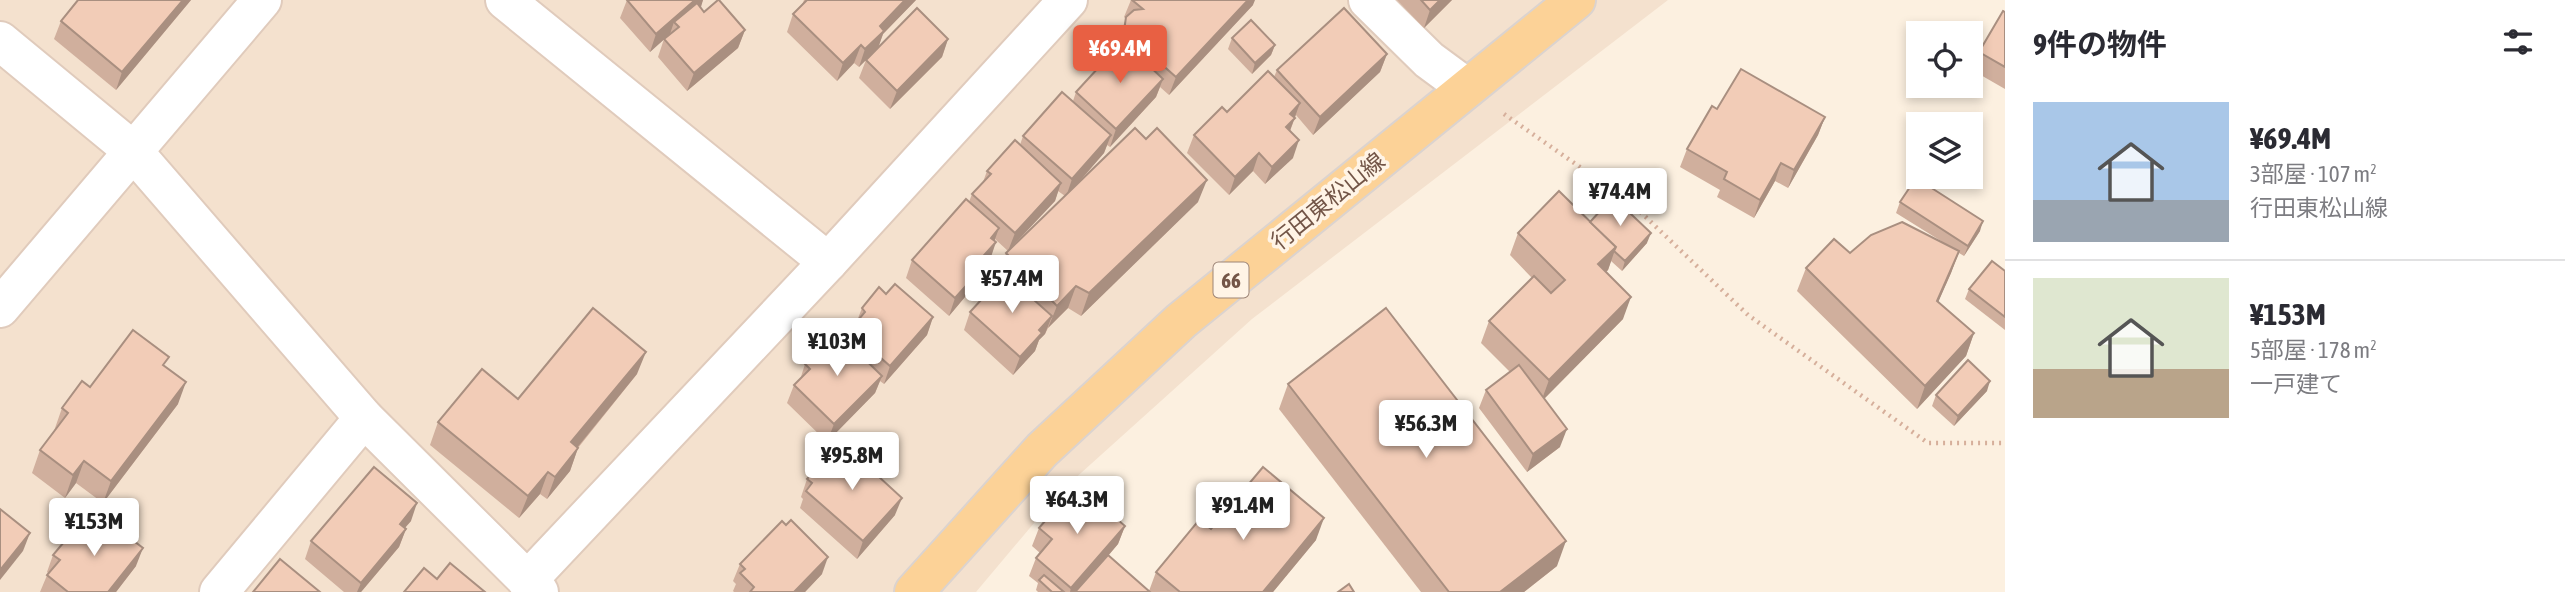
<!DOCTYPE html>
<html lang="ja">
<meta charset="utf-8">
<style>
:root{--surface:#fff;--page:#f2f2f3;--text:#2b2b33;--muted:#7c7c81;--line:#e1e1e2;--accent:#e86043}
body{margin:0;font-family:"Asap Condensed","Noto Sans JP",sans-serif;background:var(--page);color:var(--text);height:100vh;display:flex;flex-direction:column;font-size:26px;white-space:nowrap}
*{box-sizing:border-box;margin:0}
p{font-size:23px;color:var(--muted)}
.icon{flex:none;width:38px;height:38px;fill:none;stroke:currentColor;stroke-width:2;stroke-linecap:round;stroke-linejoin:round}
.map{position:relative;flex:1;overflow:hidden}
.drawer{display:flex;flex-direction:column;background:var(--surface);width:560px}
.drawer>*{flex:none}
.fabs{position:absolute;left:1906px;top:21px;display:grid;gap:14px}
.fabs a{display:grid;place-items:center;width:77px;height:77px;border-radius:0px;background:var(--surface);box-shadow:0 4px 10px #0003;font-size:35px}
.price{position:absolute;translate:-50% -60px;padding:0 16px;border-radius:7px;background:#fff;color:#222;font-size:23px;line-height:46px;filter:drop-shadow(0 2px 4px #0008)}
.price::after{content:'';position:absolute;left:50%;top:42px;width:21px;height:16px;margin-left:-10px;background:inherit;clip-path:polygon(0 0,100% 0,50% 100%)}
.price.current{background:var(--accent);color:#fff}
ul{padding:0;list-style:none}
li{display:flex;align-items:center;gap:21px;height:175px;padding:0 28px}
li+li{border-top:2px solid var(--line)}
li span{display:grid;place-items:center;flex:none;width:196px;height:140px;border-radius:0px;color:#555}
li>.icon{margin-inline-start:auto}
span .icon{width:84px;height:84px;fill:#fffc;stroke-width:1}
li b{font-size:30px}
h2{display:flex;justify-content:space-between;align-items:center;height:84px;padding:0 28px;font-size:30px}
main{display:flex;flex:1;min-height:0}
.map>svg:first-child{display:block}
.residential{fill:#f4e1ce}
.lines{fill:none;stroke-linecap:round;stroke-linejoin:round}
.minor-casing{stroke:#e0cbbc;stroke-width:42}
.major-casing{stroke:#dbd3cf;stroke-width:42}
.path{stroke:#d6af9b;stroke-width:4.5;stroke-dasharray:2 5;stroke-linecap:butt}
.minor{stroke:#fff;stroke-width:38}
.major{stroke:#fcd297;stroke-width:38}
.wall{fill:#d0af9d}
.shaded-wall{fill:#a98f80}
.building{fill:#f2ccb7;stroke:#a98f80;stroke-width:2}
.labels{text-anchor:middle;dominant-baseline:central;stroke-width:7;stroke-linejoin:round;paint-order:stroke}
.shield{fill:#fff4e6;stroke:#9d8577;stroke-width:2}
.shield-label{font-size:21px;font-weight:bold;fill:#735547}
.street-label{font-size:23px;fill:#735547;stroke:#fff4e6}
</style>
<main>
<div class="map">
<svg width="2005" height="592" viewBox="0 0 2005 592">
<rect width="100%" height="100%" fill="#fcf0e0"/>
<!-- residential -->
<path class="residential" d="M0,0h1668l-416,319 -191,172 -85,101h-976z"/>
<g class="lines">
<!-- minor casing -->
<g class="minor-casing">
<g id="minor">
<path d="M505,0l323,262"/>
<path d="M1368,0l61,60 38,28"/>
<path d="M0,41l132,109 232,268 175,174"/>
<path d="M0,308l262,-308"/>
<path d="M527,581l301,-319 240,-262"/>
<path d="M219,592l145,-174"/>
</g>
</g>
<!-- major casing -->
<g class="major-casing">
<path id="major" d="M914,592l128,-142 139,-129 395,-321"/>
</g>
<!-- path -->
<path class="path" d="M1504,114l126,88 118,113 180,128h77"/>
<!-- minor -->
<use href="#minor" class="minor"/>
<!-- major -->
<use href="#major" class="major"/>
</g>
<!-- wall -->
<g class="wall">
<path d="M78,0h113l-75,90 -62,-51 7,-18z"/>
<path d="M627,0h76l-3,7 4,5 41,18 -7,18 -51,43 -29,-34 6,-18 6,-5 -20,18 -30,-34z"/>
<path d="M804,0h112l-33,34 -5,14 70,-9 -6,18 -52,52 -31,-31 7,-18 -7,7 -5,-4 -17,18 -50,-49 6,-18 9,-9z"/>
<path d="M1131,0l122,5 -84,90 -9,-8 -4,10 -46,50 -3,-2 -3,8 -27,31 121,18 -117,114 -13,-8 -20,20 -3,6 -6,6 -4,11 -22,24 -49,-45 6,-18 31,-33 -3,-3 8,-23 59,-57 -7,-5 -3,10 -47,50 -13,-12 -5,21 -9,9 -6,16 -26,31 -43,-38 6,-18 57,-58 3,-8 11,-12 4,-11 33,-26 3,-9 50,-35 3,-9 42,-45 2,-12 6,-16 -2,-2z"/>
<path d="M1397,0h55l-28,28z"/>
<path d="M2005,12v77l-33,-19 7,-18z"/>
<path d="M1232,38l43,7 -4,10 -19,19 -24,-25z"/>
<path d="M1387,54l-7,18 -67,63 -17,-20 -6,16 3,27 -28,26 -12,-13 -24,24 -42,-42 7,-18 80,-58 3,-7z"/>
<path d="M1717,109l108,8 -7,18 -30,53 -13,-7 -21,37 -37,-21 3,-7 -40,-23 7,-18z"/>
<path d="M1900,202l80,29 -16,25 -5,-3 -8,20 -13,29 36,31 -8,23 -49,53 -120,-118 9,-23 44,-15 91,-12 -45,-28z"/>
<path d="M1590,222l57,21 -25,28 -11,-10 -3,9 -2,2 17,47 -79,80 16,48 -33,25 -48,-64 7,-18 24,-18 -29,-29 8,-22 43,-43 -22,-23 8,-22z"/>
<path d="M2005,271v59l-40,-31 4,-10z"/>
<path d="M886,294l47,23 -6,18 -43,49 -4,-3 -5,12 -48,49 -40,-39 7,-18 6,-5 5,-16 42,-22 6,-16 4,-5 5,-13z"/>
<path d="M166,367l12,37 -75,99 -27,-20 -11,15 -33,-25 8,-23 14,-19 8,-23 28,-21z"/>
<path d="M637,374l-59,74 -8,23 -23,28 -7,-5 -21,24 -89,-73 8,-23 80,-23z"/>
<path d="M1288,384l269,182 -33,26h-103l-142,-183z"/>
<path d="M1987,391l-33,35 -22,-20 4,-11z"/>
<path d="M807,479l88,36 -38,44 -57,-51 3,-9 -2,-2z"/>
<path d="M411,521l-6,7 1,1 -7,18 -38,45h-17l-39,-33 6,-18z"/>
<path d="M1125,526l-7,18 -10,12 41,35 7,-19 55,-43 105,11 -43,52h-235l-2,-2 2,-7 -9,-7 7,-18 4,-5 -8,-7 7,-18z"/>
<path d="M75,541l61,25 -20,26h-76l8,-19 -1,-1 6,-17z"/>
<path d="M740,564l82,10 -17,18h-71l-1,-1 3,-7 -3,-3z"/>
</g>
<!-- shaded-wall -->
<g class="shaded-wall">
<path d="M183,0h8l-75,90 6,-18z"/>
<path d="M695,0h8l-2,7 -22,19 -5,-4 -4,12 -20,18 6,-18z"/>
<path d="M905,0h11l-33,34 -5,14 -19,19 6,-18 15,-23z"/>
<path d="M1248,0h7l-2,5 -84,90 7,-18z"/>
<path d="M1440,0h12l-28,28 6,-18z"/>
<path d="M745,30l-7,18 -51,43 7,-18z"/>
<path d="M948,39l-6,18 -52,52 7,-18z"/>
<path d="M861,45l-7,18 -17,18 6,-18z"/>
<path d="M1275,45l-4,10 -19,19 3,-11z"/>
<path d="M1387,54l-7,18 -67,63 7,-18z"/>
<path d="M1163,79l-7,18 -46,50 6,-18z"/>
<path d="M1300,103l-12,33 -9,9 11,-31z"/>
<path d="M1825,117l-7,18 -30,53 6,-18z"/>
<path d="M1111,135l-7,18 -38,44 6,-18z"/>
<path d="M1299,140l-6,18 -28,26 7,-17z"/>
<path d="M1259,153l-6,18 -24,24 6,-18z"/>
<path d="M1781,163l-6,18 -21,37 6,-18z"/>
<path d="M1207,180l-9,22 -117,114 8,-23z"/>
<path d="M1061,183l-6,18 -47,50 7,-18z"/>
<path d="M1983,221l-3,10 -16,25 4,-10z"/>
<path d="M999,228l-6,17 3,-3 -6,18 -9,9 -6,16 -26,31 6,-18 22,-35 14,-25z"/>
<path d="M1651,233l-4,10 -25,28 3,-10z"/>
<path d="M1616,247l-8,23 -18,17 8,-23z"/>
<path d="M1959,251l-8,22 -22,50 8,-22z"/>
<path d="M1076,286l-8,22 -20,20 9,-22z"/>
<path d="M1631,297l-8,22 -82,83 8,-22z"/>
<path d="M1052,316l-7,18 -6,6 -4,11 -22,24 7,-18 19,-27z"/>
<path d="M933,317l-6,18 -43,49 6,-18z"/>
<path d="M1974,333l-8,23 -49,53 8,-23z"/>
<path d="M646,352l-9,22 -74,91 8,-23z"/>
<path d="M882,376l-7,17 -48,49 7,-18z"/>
<path d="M1990,381l-3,10 -33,35 4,-10z"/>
<path d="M186,382l-8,22 -75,99 8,-22z"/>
<path d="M1567,429l-7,18 -33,25 6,-18z"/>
<path d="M578,448l-8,23 -23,28 8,-22z"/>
<path d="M84,461l-8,22 -11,15 8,-23z"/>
<path d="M548,472l-8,22 -21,24 9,-22z"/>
<path d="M902,498l-7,17 -38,44 6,-18z"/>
<path d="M417,503l-6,18 -18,20 7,-17z"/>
<path d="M1324,518l-8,22 -43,52h-10z"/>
<path d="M1125,526l-7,18 -41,48h-7l1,-4z"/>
<path d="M406,529l-7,18 -38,45h-4l4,-9z"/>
<path d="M30,533l-7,18 -23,29v-10z"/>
<path d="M1566,541l-9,25 -33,26h-24z"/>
<path d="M143,548l-7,18 -20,26h-8z"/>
<path d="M828,557l-6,17 -17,18h-11z"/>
</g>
<!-- building -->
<g class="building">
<path d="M78,0h105l-61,72 -61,-51z"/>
<path d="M627,0h68l-39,34z"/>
<path d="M718,0h1l26,30 -51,43 -30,-34 15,-12 -5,-5 23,-19 7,9z"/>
<path d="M807,0h98l-25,26 4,5 -19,18 -4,-4 -18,18 -50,-49z"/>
<path d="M1132,0h116l-72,77 -52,-46 2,-14 8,-7 9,-1z"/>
<path d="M1421,0h19l-10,10z"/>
<path d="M917,8l31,31 -51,52 -31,-31z"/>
<path d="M1344,8l43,46 -67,63 -43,-47z"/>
<path d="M2003,11l2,1v55l-26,-15z"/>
<path d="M1251,20l24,25 -20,18 -23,-25z"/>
<path d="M1123,41l40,38 -47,50 -40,-37z"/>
<path d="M1741,69l84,48 -31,53 -13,-7 -21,37 -36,-21 3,-7 -40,-23 25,-43 5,3z"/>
<path d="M1268,71l32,32 -10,11 5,4 -9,9 13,13 -27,27 -13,-14 -24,24 -41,-42 28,-28 5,5z"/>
<path d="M1062,92l49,43 -39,44 -49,-43z"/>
<path d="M1135,128l11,11 11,-11 50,52 -118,113 -13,-7 -19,20 -51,-53z"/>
<path d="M1015,140l46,43 -46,50 -43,-39 19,-20 -4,-3z"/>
<path d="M1916,178l67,43 -15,25 -68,-44z"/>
<path d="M1559,191l57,56 -18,17 33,33 -82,83 -60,-59 45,-45 17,17 14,-13 -47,-47z"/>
<path d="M1613,197l38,36 -26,28 -11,-10 2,-4 -26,-25z"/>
<path d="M966,199l33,29 -8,10 5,4 -19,21 5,5 -27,30 -43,-38z"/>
<path d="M1902,222l57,29 -22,50 37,32 -49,53 -119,-118 28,-29 16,14 21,-18z"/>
<path d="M1992,261l13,10v46l-36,-28z"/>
<path d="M1005,274l47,42 -13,14 3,3 -22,24 -50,-45z"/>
<path d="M895,284l38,33 -43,49 -35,-31 3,-4 -5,-5 12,-14 -3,-4 17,-21 7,7z"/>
<path d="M593,308l53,44 -75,90 7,6 -23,29 -7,-5 -20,24 -90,-74 44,-53 36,30z"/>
<path d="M1386,308l180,233 -66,51h-51l-161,-208z"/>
<path d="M133,330l36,27 -6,8 23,17 -75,99 -27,-20 -11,14 -33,-25 28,-37 -6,-5 20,-27 8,6z"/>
<path d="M837,332l45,44 -48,48 -40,-39 16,-16 -5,-5z"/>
<path d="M1968,360l22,21 -32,35 -22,-21z"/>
<path d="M1519,365l48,64 -34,25 -47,-64z"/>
<path d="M841,442l61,56 -39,43 -57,-50 6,-8 -5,-4z"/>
<path d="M374,467l43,36 -17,21 6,5 -45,54 -50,-42z"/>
<path d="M1263,467l61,51 -61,74h-83l-24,-20 43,-52 12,9z"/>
<path d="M1077,484l48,42 -54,62 -35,-30 16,-19 -13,-11z"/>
<path d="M0,509l30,24 -30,37z"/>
<path d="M97,513l46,35 -35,44h-40l-21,-17 13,-15 -7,-5 16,-19 6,5z"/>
<path d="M791,520l37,37 -34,35h-44l4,-5 -14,-14 5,-4 -5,-5 42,-43 4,4z"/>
<path d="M1108,555l42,37h-75z"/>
<path d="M280,559l40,33h-67z"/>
<path d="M450,563l35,29h-81l20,-24 13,11z"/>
<path d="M1044,575l20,17h-12l-13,-12z"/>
<path d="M1349,584l5,8h-16z"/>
</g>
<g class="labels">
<!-- shield labels -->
<rect class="shield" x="1213.5" y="262.5" width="35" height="35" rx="5"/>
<g class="shield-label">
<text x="1231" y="280">66</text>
</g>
<!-- street labels -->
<g class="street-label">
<text transform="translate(1328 201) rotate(-39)">行田東松山線</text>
</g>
</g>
</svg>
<div class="fabs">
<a><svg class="icon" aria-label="locate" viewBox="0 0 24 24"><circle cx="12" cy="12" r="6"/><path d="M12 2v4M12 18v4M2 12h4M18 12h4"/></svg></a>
<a><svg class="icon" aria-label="layers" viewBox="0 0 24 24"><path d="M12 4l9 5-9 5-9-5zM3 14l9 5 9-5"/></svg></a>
</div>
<b class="price current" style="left:1120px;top:85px">¥69.4M</b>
<b class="price" style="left:1620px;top:228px">¥74.4M</b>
<b class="price" style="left:1012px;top:315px">¥57.4M</b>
<b class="price" style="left:837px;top:378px">¥103M</b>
<b class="price" style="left:1426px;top:460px">¥56.3M</b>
<b class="price" style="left:852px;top:492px">¥95.8M</b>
<b class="price" style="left:1077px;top:536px">¥64.3M</b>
<b class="price" style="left:1243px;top:542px">¥91.4M</b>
<b class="price" style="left:94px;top:558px">¥153M</b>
</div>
<section class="drawer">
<h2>9件の物件<svg class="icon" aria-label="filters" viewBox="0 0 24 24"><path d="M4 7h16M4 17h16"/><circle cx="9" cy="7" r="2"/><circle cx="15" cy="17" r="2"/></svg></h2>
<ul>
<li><span style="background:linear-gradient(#a9c7e8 70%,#9aa5b1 0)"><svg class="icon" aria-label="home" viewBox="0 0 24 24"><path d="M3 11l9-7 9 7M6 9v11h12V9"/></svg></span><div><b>¥69.4M</b><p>3部屋 · 107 m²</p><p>行田東松山線</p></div></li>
<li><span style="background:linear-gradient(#dfe7d0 65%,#b9a48a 0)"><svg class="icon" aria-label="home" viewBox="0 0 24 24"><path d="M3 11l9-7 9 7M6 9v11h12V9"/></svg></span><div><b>¥153M</b><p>5部屋 · 178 m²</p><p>一戸建て</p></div></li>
</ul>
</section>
</main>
